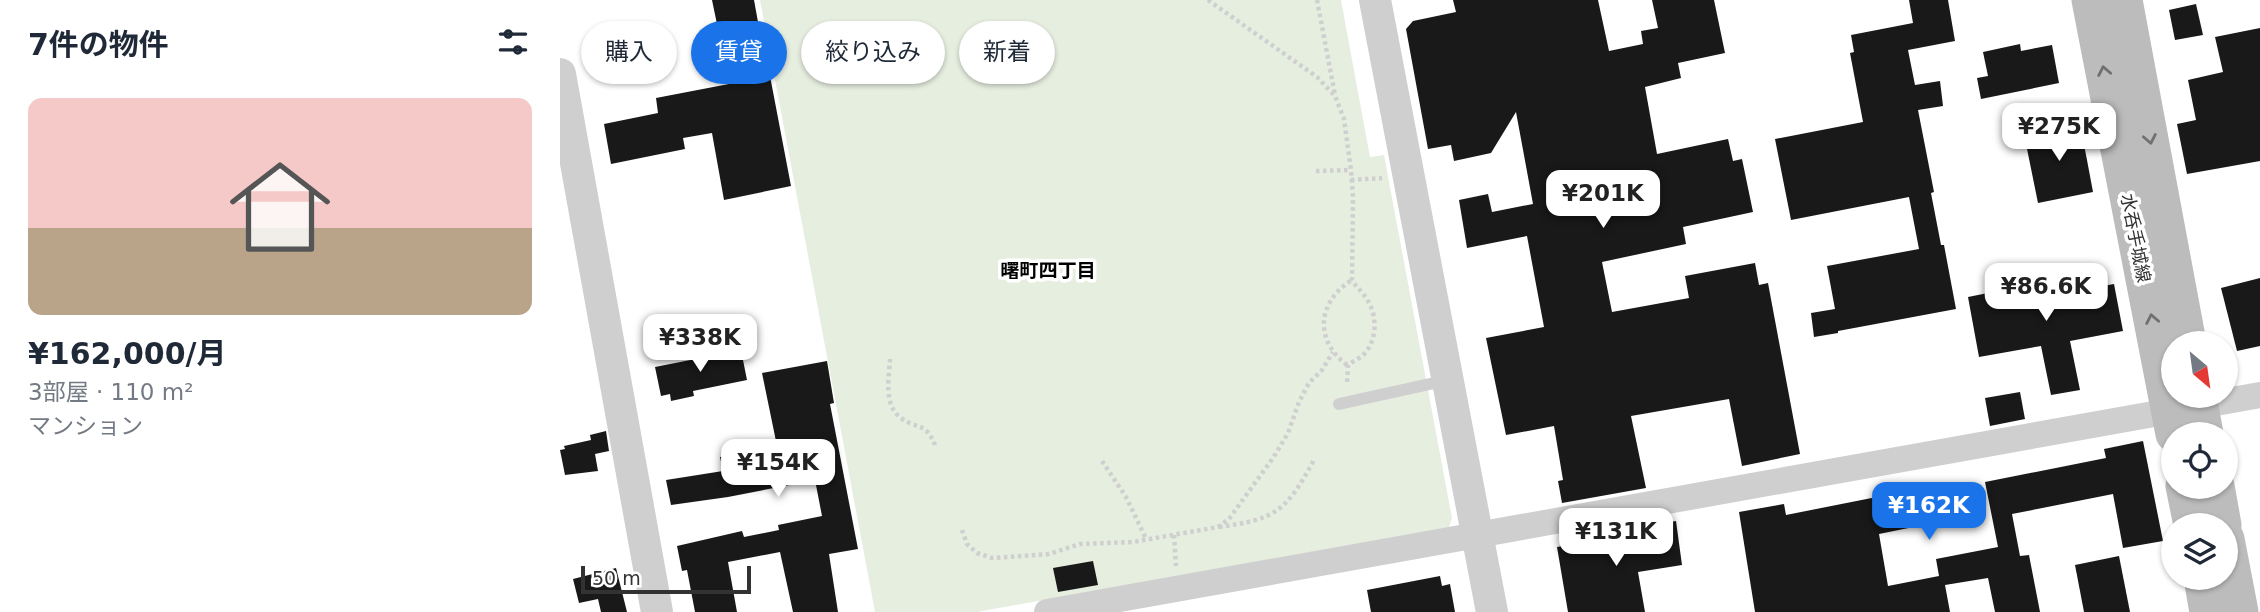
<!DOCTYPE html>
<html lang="ja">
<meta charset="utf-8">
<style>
:root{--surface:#fff;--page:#f6f6f7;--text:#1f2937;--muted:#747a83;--line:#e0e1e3;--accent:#1a73e8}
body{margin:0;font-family:"DejaVu Sans","Noto Sans JP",sans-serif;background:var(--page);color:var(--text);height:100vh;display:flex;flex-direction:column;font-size:26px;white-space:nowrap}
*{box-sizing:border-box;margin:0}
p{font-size:23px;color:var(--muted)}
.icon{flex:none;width:38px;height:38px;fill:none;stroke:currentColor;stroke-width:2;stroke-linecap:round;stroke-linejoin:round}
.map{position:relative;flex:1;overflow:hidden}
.side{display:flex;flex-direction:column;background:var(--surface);width:560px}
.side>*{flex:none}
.hud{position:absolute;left:21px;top:21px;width:665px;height:63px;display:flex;gap:14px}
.needle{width:46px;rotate:151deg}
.tools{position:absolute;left:1601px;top:331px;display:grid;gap:14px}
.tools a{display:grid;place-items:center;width:77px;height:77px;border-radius:50%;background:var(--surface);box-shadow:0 2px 5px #0004;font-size:35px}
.scale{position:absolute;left:21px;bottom:18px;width:170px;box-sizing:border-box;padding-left:7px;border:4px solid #323232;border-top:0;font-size:19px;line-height:24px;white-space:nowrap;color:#323232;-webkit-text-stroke:5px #fff;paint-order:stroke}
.price{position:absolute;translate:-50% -60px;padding:0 16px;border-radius:14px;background:#fff;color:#222;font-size:23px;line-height:46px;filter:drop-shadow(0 2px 4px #0008)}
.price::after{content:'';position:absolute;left:50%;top:42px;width:21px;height:16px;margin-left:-10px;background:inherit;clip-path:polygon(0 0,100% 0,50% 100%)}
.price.on{background:var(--accent);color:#fff}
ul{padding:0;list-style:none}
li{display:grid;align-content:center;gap:14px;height:371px;padding:0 28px}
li+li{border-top:2px solid var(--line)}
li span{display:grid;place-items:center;height:217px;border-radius:14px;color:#555}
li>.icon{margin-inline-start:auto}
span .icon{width:126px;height:126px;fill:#fffc;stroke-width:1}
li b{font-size:30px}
h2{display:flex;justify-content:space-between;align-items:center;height:84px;padding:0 28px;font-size:30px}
.chip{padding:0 24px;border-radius:32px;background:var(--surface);box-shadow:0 2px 5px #0004;font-size:24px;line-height:63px}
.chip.on{background:var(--accent);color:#fff}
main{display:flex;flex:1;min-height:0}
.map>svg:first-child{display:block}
.green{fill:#e6eee0}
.building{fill:#191919}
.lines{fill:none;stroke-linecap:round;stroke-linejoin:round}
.path{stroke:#cfcfcf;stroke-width:4.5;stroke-dasharray:3.5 3.5;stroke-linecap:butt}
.service{stroke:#cfcfcf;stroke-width:12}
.minor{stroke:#cfcfcf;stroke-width:26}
.tertiary{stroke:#cfcfcf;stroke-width:32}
.secondary{stroke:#bcbcbc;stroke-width:37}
.oneway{stroke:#707070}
.labels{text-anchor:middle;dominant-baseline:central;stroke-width:7;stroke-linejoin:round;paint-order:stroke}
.street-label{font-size:18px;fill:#323232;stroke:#fff}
.neighbourhood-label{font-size:19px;font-weight:bold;fill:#000;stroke:#fff}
</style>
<main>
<section class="side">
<h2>7件の物件<svg class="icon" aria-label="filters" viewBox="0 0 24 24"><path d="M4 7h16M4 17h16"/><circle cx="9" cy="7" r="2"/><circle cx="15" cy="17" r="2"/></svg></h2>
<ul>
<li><span style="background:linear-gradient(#f6c9c9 60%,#b9a48a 0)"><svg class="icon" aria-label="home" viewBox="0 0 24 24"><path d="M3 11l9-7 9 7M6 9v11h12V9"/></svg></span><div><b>¥162,000/月</b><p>3部屋 · 110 m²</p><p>マンション</p></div></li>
</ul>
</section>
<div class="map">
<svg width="1700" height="612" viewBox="0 0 1700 612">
<rect width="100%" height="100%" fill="#fff"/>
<!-- green -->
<path class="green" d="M200,0h581l29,157 14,-2 68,363 -3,9 -472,85h-102z"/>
<!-- building -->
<g class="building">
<path d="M152,0h42l4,22 -40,7z"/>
<path d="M893,0h145l11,51 34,-7 -2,-13 17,-3 -6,-28h62l11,53 -47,10 3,15 -36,9 12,67 71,-15 5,22 9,-2 11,53 -70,15 3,17 -84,18 10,50 77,-14 -4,-22 70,-13 4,22 9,-2 32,171 -58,12 -13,-67 -98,17 15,72 -84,15 -4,-22 5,-1 -9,-54 -48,9 -20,-97 58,-11 -17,-91 -60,12 -8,-48 29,-6 4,18 41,-8 -17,-92 -25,41 -37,8 -3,-16 -23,4 -22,-120 7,-8 43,-9z"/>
<path d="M1349,0h39l7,41 -47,9 7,35 25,-4 3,25 -25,4 16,82 -3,1 10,52h3l12,64 -118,22v2l-24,4 -3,-24 24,-4 -8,-43 92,-17 -10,-52 -118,23 -16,-81 88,-17 -13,-69 4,-1 -3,-17 62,-12z"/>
<path d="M1636,4l7,31 -28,5 -6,-30z"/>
<path d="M1700,28v133l-73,13 -10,-50 19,-4 -8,-40 35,-8 -8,-35z"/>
<path d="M1460,44l1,7 31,-6 7,38 -78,16 -4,-21 11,-2 -5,-24z"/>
<path d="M210,76l21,110 -67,14 -12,-67 -29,5 2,11 -74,15 -7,-40 54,-11 -2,-15z"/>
<path d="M1520,123l13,69 -55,11 -14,-69z"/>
<path d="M1522,274l4,15 28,-5 9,47 -53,10 10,49 -29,5 -10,-49 -62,11 -11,-60z"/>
<path d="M1700,278v68l-23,5 -16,-63z"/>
<path d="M181,350l6,30 -54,11 1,5 -23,5 -1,-7 -9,2 -6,-29z"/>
<path d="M267,361l7,42 -4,1 28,145 -29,5 9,58h-45l-13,-60 -52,10 9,50h-42l-8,-42 -5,1 -5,-25 65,-15 2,6 35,-7 -1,-5 44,-9 -7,-36 -87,17 -57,8 -5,-25 57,-9 -3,-14 57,-11 -15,-73z"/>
<path d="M1460,392l5,27 -35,7 -5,-28z"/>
<path d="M46,431l3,20 -14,3 3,17 -33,4 -5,-25 5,-1 -1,-3 27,-6 -1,-5z"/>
<path d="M1583,441l20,100 -40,7 -10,-54 -101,20 8,42 9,-1 11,57h-45l-7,-34 -43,7 5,27h-195l-16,-100 45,-8 2,11 136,-27 3,13 4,-1 4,23 -54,11 9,52 51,-10 -3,-17 62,-12 -13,-65 121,-24 -2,-9z"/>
<path d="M1116,521l6,44 -44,7 7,40h-77l-11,-65 77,-13 -1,-6z"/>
<path d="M1559,556l11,56h-46l-9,-47z"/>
<path d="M533,561l5,24 -40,7 -5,-24z"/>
<path d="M56,568l11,44h-26l-3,-13 -19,4 -6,-24z"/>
<path d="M880,576l2,10 8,-2 5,28h-84l-4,-22z"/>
</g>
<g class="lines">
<!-- path -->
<g class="path">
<path d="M648,0l109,77 18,19 9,23 7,51 2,27 -1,83c4,7 10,11 14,18 12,16 12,44 -4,58 -4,3 -10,6 -14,9l-1,20"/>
<path d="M757,0l18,95"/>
<path d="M756,171l35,-1"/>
<path d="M791,180l31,-2"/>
<path d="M330,359c-1,18 -7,46 11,59 16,12 24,3 34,27"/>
<path d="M787,365c-33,-25 -30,-63 5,-85"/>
<path d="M542,461l24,36 20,42"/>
<path d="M659,527c58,-8 67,-16 95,-67"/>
<path d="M402,530l5,14 10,9 15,5 57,-4 31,-10 53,-2 85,-15 11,-8 44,-61 15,-25 11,-31 10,-19 13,-13 11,-18"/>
<path d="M614,535l2,31"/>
</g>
<!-- service -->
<path class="service" d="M779,404l109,-24"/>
<!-- minor -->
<path class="minor" d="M487,612l1213,-217"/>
<!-- tertiary -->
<g class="tertiary">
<path d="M815,0l117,612"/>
<path d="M0,74l97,538"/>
</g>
<!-- secondary -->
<g class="secondary">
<path d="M1530,0l84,434"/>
<path d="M1564,0l64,343"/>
<path d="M1638,396l7,38"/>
<path d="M1624,486l8,39"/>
<path d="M1656,486l7,39"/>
<path d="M1666,539l14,73"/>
<path d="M1642,578l6,34"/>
</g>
</g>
<!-- one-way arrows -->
<defs><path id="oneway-chevron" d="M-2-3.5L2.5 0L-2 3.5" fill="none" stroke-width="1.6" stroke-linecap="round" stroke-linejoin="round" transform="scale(1.75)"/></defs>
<g class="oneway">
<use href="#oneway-chevron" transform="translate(1544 71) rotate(-101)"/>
<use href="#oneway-chevron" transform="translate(1590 139) rotate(79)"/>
<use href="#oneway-chevron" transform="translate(1592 319) rotate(-101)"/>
</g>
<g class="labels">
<!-- street labels -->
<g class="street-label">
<text transform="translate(1576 238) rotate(79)">水呑手城線</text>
</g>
<!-- neighbourhood labels -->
<g class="neighbourhood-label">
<text x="488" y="270">曙町四丁目</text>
</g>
</g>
</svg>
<div class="tools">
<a><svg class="needle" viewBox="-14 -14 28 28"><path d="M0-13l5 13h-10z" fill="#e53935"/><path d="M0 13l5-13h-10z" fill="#747a83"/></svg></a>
<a><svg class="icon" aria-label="locate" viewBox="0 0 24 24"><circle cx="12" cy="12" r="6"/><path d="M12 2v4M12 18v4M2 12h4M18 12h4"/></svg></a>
<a><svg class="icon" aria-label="layers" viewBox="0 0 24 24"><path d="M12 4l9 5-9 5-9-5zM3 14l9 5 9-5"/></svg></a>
</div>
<div class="scale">50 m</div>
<b class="price" style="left:1499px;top:163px">¥275K</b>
<b class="price" style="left:1043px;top:230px">¥201K</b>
<b class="price" style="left:1486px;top:323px">¥86.6K</b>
<b class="price" style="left:140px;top:374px">¥338K</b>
<b class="price" style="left:218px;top:499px">¥154K</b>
<b class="price on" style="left:1369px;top:542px">¥162K</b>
<b class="price" style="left:1056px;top:568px">¥131K</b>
<div class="hud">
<a class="chip">購入</a>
<a class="chip on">賃貸</a>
<a class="chip">絞り込み</a>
<a class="chip">新着</a>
</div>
</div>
</main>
